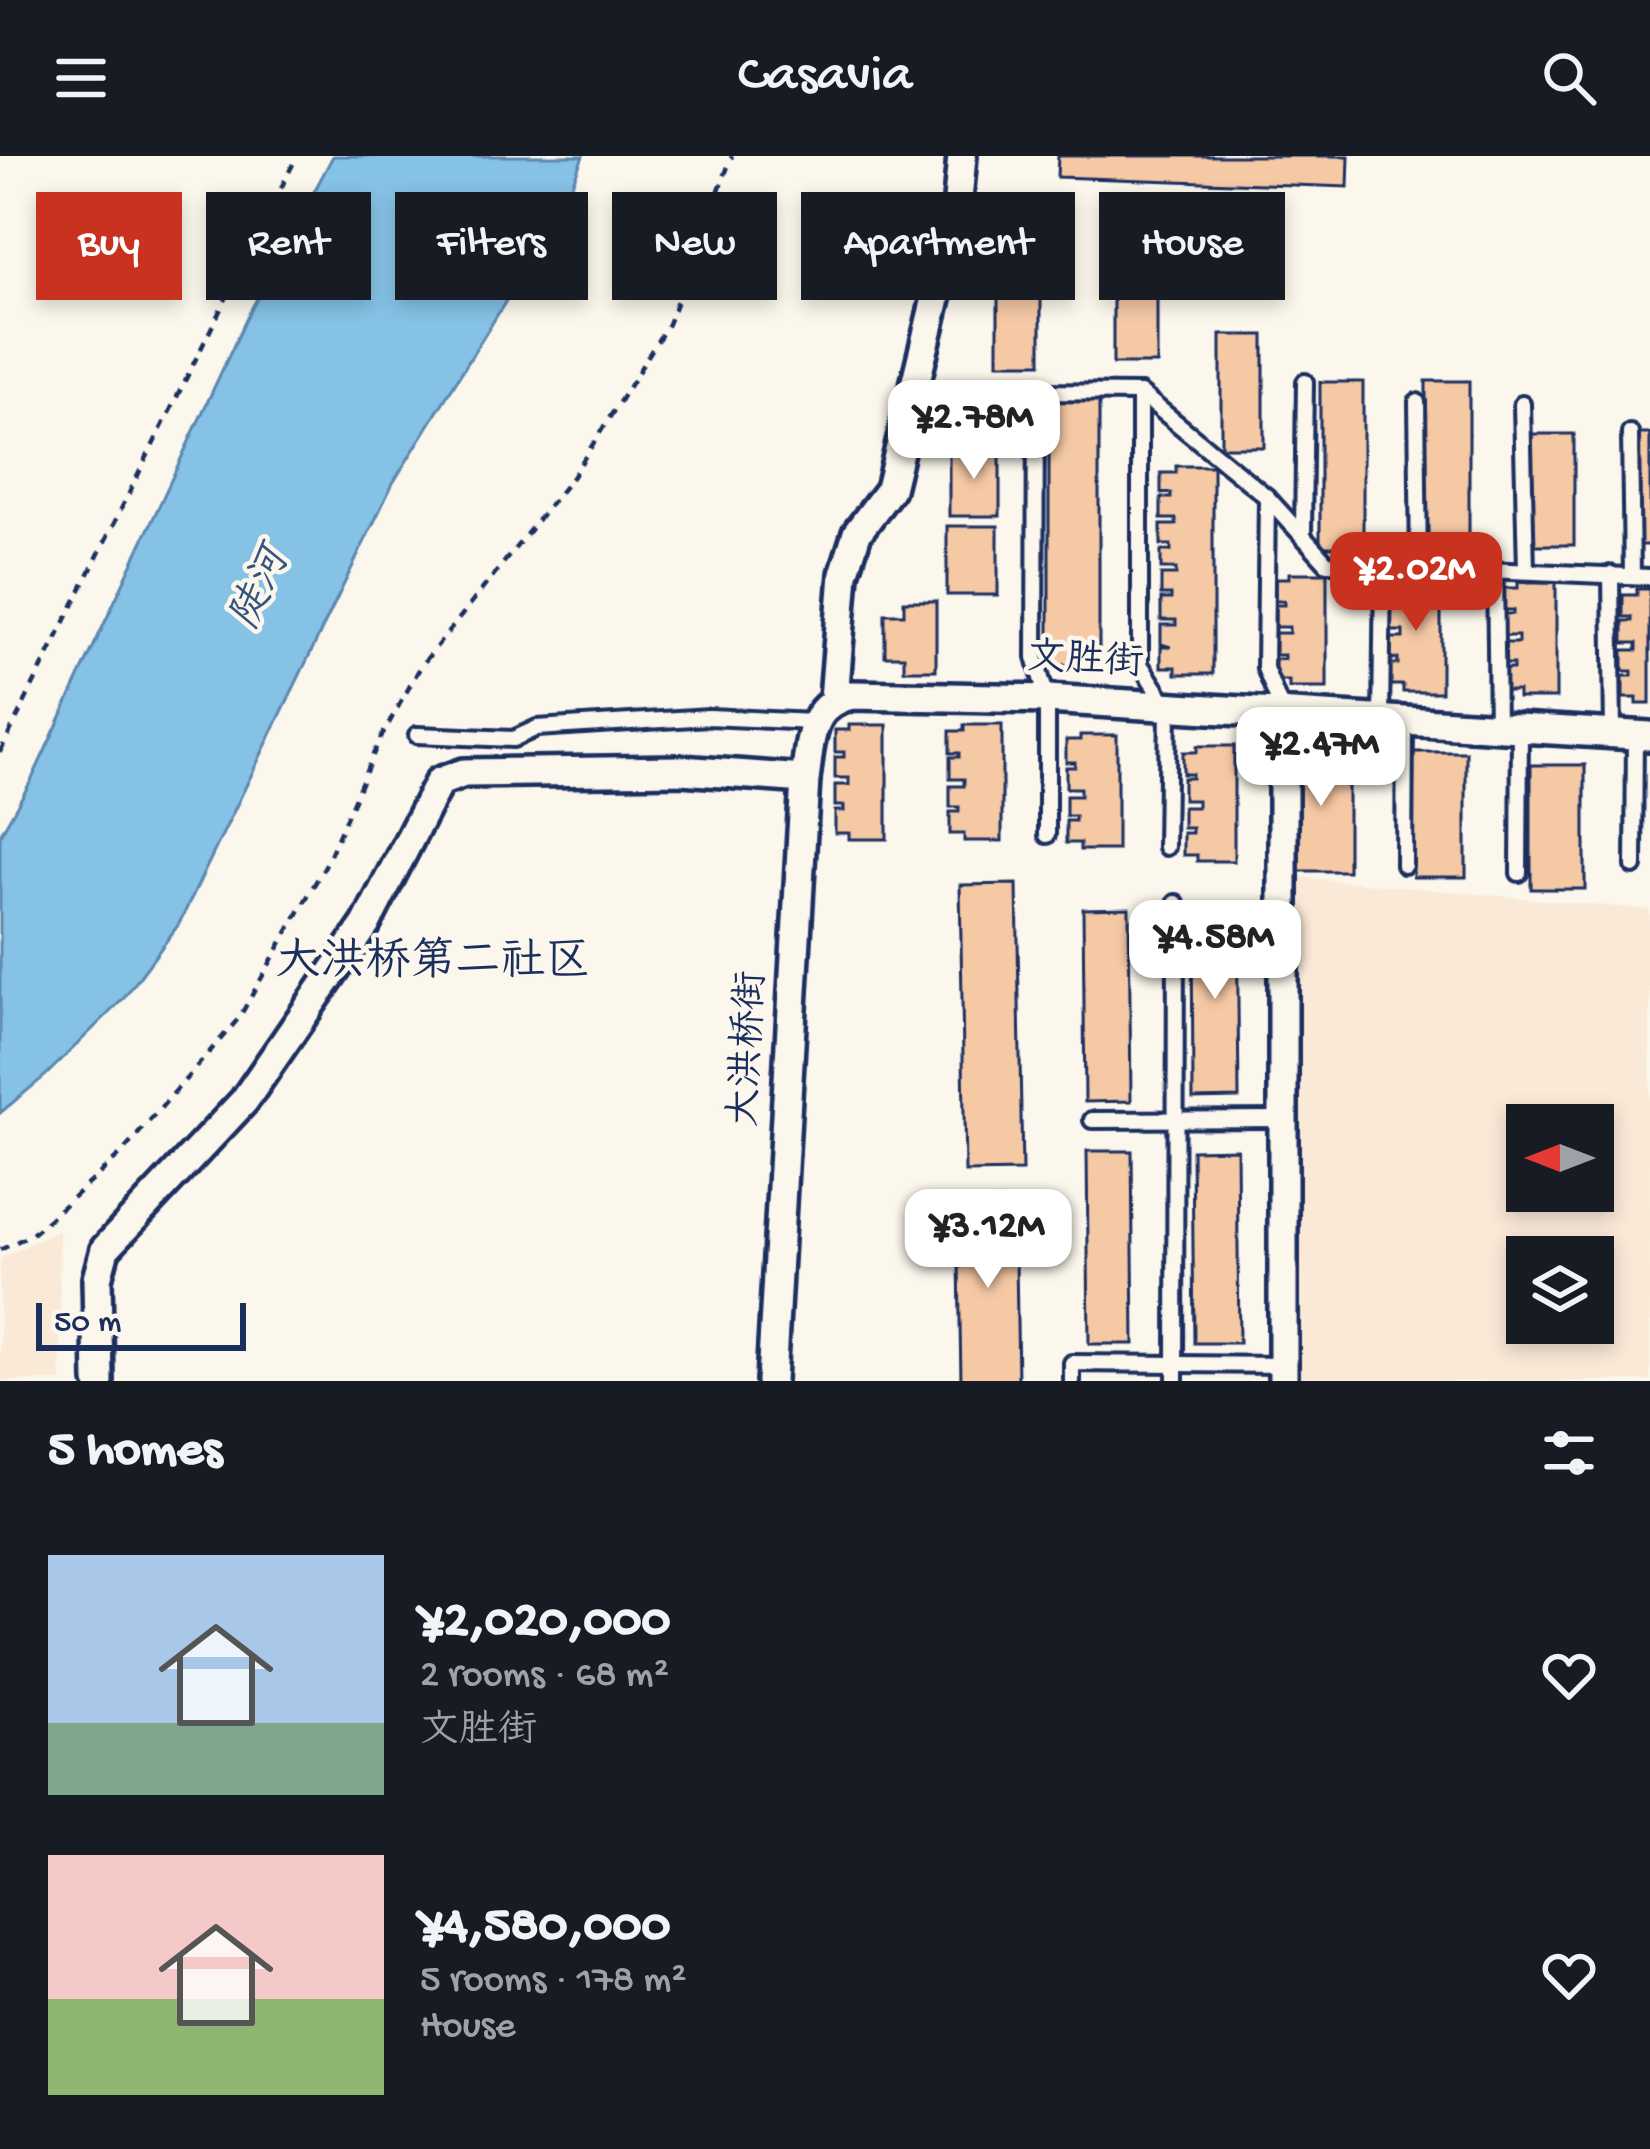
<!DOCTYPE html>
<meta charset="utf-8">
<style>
:root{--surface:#171b24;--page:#242831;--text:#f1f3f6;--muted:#9ea1a6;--accent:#c8321e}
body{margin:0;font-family:"Gochi Hand","LXGW WenKai TC",sans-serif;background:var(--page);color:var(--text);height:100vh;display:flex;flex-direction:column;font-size:45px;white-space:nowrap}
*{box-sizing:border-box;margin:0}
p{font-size:39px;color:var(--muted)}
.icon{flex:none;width:66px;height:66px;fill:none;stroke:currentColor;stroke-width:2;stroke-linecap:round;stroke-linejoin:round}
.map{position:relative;height:1225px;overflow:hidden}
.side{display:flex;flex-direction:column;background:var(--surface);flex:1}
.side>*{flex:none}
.top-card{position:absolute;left:36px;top:36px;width:1578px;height:108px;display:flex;gap:24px}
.needle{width:78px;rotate:270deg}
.tools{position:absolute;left:1506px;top:948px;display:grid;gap:24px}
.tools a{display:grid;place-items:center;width:108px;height:108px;border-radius:0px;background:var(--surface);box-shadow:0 6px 18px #0003;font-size:60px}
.scale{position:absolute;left:36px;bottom:30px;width:210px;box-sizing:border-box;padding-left:12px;border:6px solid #1b2f5e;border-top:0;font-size:33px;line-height:42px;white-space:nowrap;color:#1b2f5e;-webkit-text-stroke:9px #fbf7ec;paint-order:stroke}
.price{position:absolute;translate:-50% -102px;padding:0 27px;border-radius:24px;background:#fff;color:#222;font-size:39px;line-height:78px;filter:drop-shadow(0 3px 6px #0008)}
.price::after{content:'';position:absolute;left:50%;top:72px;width:36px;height:27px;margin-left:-18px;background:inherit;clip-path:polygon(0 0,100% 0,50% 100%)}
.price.active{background:var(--accent);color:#fff}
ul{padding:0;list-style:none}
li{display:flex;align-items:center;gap:36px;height:300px;padding:0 48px}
li span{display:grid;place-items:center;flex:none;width:336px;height:240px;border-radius:0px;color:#555}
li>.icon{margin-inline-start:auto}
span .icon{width:144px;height:144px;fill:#fffc;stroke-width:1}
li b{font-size:51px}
h2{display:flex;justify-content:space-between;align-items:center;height:144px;padding:0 48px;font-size:51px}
.chip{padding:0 42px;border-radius:0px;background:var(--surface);box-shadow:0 6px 18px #0003;font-size:42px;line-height:108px}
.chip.active{background:var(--accent);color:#fff}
header{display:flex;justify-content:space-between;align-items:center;height:156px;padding:0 48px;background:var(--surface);font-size:54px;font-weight:600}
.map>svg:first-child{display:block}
.built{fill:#fae9d7;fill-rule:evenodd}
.water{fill:#86c2e5;stroke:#5b87af;stroke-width:3}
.building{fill:#f6c9a5;stroke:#1b2f5e;stroke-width:3}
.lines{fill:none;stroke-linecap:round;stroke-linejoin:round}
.service-casing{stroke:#1b2f5e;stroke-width:22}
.minor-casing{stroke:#1b2f5e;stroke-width:36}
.path{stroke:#1b2f5e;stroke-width:4.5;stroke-dasharray:9 9;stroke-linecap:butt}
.service{stroke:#fbf7ec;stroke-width:14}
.minor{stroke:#fbf7ec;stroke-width:27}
.labels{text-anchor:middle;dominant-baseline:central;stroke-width:9;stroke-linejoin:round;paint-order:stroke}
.street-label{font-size:39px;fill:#1b2f5e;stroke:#fbf7ec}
.water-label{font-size:42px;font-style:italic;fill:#365480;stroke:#fbf7ec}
.quarter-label{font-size:45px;fill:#1b2f5e;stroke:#fbf7ec}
</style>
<header><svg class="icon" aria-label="menu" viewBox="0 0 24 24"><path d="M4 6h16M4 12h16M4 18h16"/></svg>Casavia<svg class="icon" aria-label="search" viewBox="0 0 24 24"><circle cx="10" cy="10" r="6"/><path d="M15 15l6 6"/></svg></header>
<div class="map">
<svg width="1650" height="1225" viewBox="0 0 1650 1225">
<rect width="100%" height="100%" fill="#fbf7ec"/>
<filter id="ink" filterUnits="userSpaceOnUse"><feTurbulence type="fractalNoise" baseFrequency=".00833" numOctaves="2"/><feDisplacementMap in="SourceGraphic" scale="24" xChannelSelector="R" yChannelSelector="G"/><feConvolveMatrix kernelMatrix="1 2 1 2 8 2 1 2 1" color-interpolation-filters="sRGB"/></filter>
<g filter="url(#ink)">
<!-- built -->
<g class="built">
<path d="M1278,719l372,35v471h-374zM1527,969h66v66h-66zM1527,1101h66v66h-66z"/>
<path d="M59,1073l2,152h-61v-122z"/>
</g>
<!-- water -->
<path class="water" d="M333,0h250l-22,56 -168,271 -214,441 -55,74 -79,78 -45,37v-278l31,-54 215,-462z"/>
<!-- building -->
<g class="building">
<path d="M1058,0h291l-1,31 -291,-10z"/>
<rect x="998" y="117" width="43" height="90"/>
<rect x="1113" y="131" width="44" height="77"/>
<rect x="1221" y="179" width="43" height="112"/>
<rect x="1426" y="225" width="43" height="166"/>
<rect x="1320" y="226" width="43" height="165"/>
<path d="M960,228h40v58h-48v-26h8z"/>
<rect x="1049" y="239" width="50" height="270"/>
<rect x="1531" y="278" width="43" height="111"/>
<rect x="1635" y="278" width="15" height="111"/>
<rect x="949" y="292" width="51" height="68"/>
<path d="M1176,310h37v208h-37v-7h-15v-20h10l-10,-3v-19h15v-5h-15v-21h10v-4h-10v-20h15v-6h-15v-18h10v-6h-10v-20h15v-6h-15v-21h10v-5h-10v-20h15z"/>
<rect x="947" y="370" width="51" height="69"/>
<path d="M1289,417h38v115h-38v-7h-14v-22h9v-4h-9v-22h14v-6h-14v-22h9v-4h-9v-23h14z"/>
<path d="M1403,421h38v115h-38v-7h-14v-21h9v-5h-9v-21h14v-7h-14v-22h9v-4h-9v-23h14z"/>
<path d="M1518,426h38v116h-38v-7h-14v-22h9v-5h-9v-21h14v-7h-14v-22h9v-4h-9v-22h14z"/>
<path d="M1637,433h13v115h-13v-6h-14v-22h9v-5h-9v-21h14v-7h-14v-22h9v-4h-9v-22h14z"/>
<path d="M904,445h32v69h-32v-14h-19v-42h19z"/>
<path d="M849,569h38v114h-38v-6h-14v-22h9v-5h-9v-21h14v-7h-14v-21h9v-5h-9v-22h14z"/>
<path d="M964,569h38v116h-38v-7h-14v-22h9v-5h-9v-21h14v-7h-14v-22h9v-4h-9v-22h14z"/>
<path d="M1080,579h37v115h-37v-7h-14v-22h9v-5h-9v-20h14v-8h-14v-21h9v-5h-9v-22h14z"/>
<path d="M1197,590h37v115h-37v-6h-14v-22h9v-5h-9v-21h14v-7h-14v-22h9v-4h-9v-22h14z"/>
<rect x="1294" y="590" width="54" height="125"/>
<rect x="1413" y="596" width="53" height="125"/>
<rect x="1531" y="609" width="54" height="124"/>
<path d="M1017,728l5,287 -57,1 -5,-287z"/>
<path d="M1237,749l2,193 -46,1 -1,-193z"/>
<path d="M1129,752l2,193 -46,1 -2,-193z"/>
<path d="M1237,993l2,194h-45l-2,-193z"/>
<path d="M1087,995h45l2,193h-45z"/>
<path d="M1015,1044l3,181h-57l-3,-180z"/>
</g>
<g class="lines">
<!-- service casing -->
<g class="service-casing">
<g id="service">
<path d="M1140,237v271l28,43 -2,140"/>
<path d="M1417,246l2,164"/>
<path d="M1522,248l4,166"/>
<path d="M1630,277l2,142"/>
<path d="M1267,341l-2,171 18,45"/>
<path d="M1303,377l2,-151"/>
<path d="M1495,414l2,157"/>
<path d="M1611,418l2,160"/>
<path d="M1381,564l2,-153"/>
<path d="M417,579l96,4 24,-11 172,-11 104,5"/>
<path d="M1047,679v-136l-12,-42 1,-265 104,1 127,104 60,66 323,14"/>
<path d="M1404,709l1,-144"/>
<path d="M1634,710l1,-131"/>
<path d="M1519,717l1,-145"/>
<path d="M1092,964l191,-1"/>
<path d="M1072,1225v-18l211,2"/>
<path d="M1175,1225l1,-478"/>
</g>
</g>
<!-- minor casing -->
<g class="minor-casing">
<g id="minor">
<path d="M834,543l10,-125 13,-41 33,-44 67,-278 5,-55"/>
<path d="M1283,557v668"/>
<path d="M99,1225l-2,-102 8,-30 139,-148 122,-177 73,-142 25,-9 217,-3 124,9"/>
<path d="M771,1225l34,-602c6,-38 3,-75 48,-84l194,4 603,37"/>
</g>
</g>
<!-- path -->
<g class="path">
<path d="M0,596l297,-596"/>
<path d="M0,1094l32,-16 87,-78 120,-138 88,-156 52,-121 42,-75 152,-190 95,-152 64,-168"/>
</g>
<!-- service -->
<use href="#service" class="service"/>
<!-- minor -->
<use href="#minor" class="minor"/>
</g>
</g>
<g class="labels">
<!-- street labels -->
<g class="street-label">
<text transform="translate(1085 507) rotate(3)">文胜街</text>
<text transform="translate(751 893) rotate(-87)">大洪桥街</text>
</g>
<!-- water labels -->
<g class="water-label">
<text transform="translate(263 434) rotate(-65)">陡河</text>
</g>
<!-- quarter labels -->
<g class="quarter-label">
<text x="433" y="808">大洪桥第二社区</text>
</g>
</g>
</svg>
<div class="tools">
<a><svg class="needle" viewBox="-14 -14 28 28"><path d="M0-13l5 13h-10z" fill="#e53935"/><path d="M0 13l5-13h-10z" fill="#9ea1a6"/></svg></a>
<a><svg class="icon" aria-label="layers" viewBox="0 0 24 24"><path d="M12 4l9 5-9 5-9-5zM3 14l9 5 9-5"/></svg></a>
</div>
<div class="scale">50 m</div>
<b class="price" style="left:974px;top:326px">¥2.78M</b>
<b class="price active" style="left:1416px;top:478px">¥2.02M</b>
<b class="price" style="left:1321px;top:653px">¥2.47M</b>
<b class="price" style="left:1215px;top:846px">¥4.58M</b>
<b class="price" style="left:988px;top:1135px">¥3.12M</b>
<div class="top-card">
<a class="chip active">Buy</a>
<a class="chip">Rent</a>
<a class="chip">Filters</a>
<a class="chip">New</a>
<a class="chip">Apartment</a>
<a class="chip">House</a>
</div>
</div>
<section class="side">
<h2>5 homes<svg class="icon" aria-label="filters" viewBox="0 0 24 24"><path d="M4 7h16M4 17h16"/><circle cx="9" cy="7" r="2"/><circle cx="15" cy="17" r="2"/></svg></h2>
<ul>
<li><span style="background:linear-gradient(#a9c7e8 70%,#7fa58c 0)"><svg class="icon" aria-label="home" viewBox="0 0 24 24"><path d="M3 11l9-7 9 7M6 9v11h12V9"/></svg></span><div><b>¥2,020,000</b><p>2 rooms · 68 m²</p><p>文胜街</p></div><svg class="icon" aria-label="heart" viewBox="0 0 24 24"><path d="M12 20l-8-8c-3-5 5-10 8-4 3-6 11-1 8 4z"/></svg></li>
<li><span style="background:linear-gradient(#f6c9c9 60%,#8fb573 0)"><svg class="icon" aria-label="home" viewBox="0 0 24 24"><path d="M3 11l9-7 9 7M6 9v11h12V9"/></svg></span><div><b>¥4,580,000</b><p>5 rooms · 178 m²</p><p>House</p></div><svg class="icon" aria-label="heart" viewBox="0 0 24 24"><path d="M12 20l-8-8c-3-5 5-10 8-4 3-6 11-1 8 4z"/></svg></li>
</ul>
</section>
